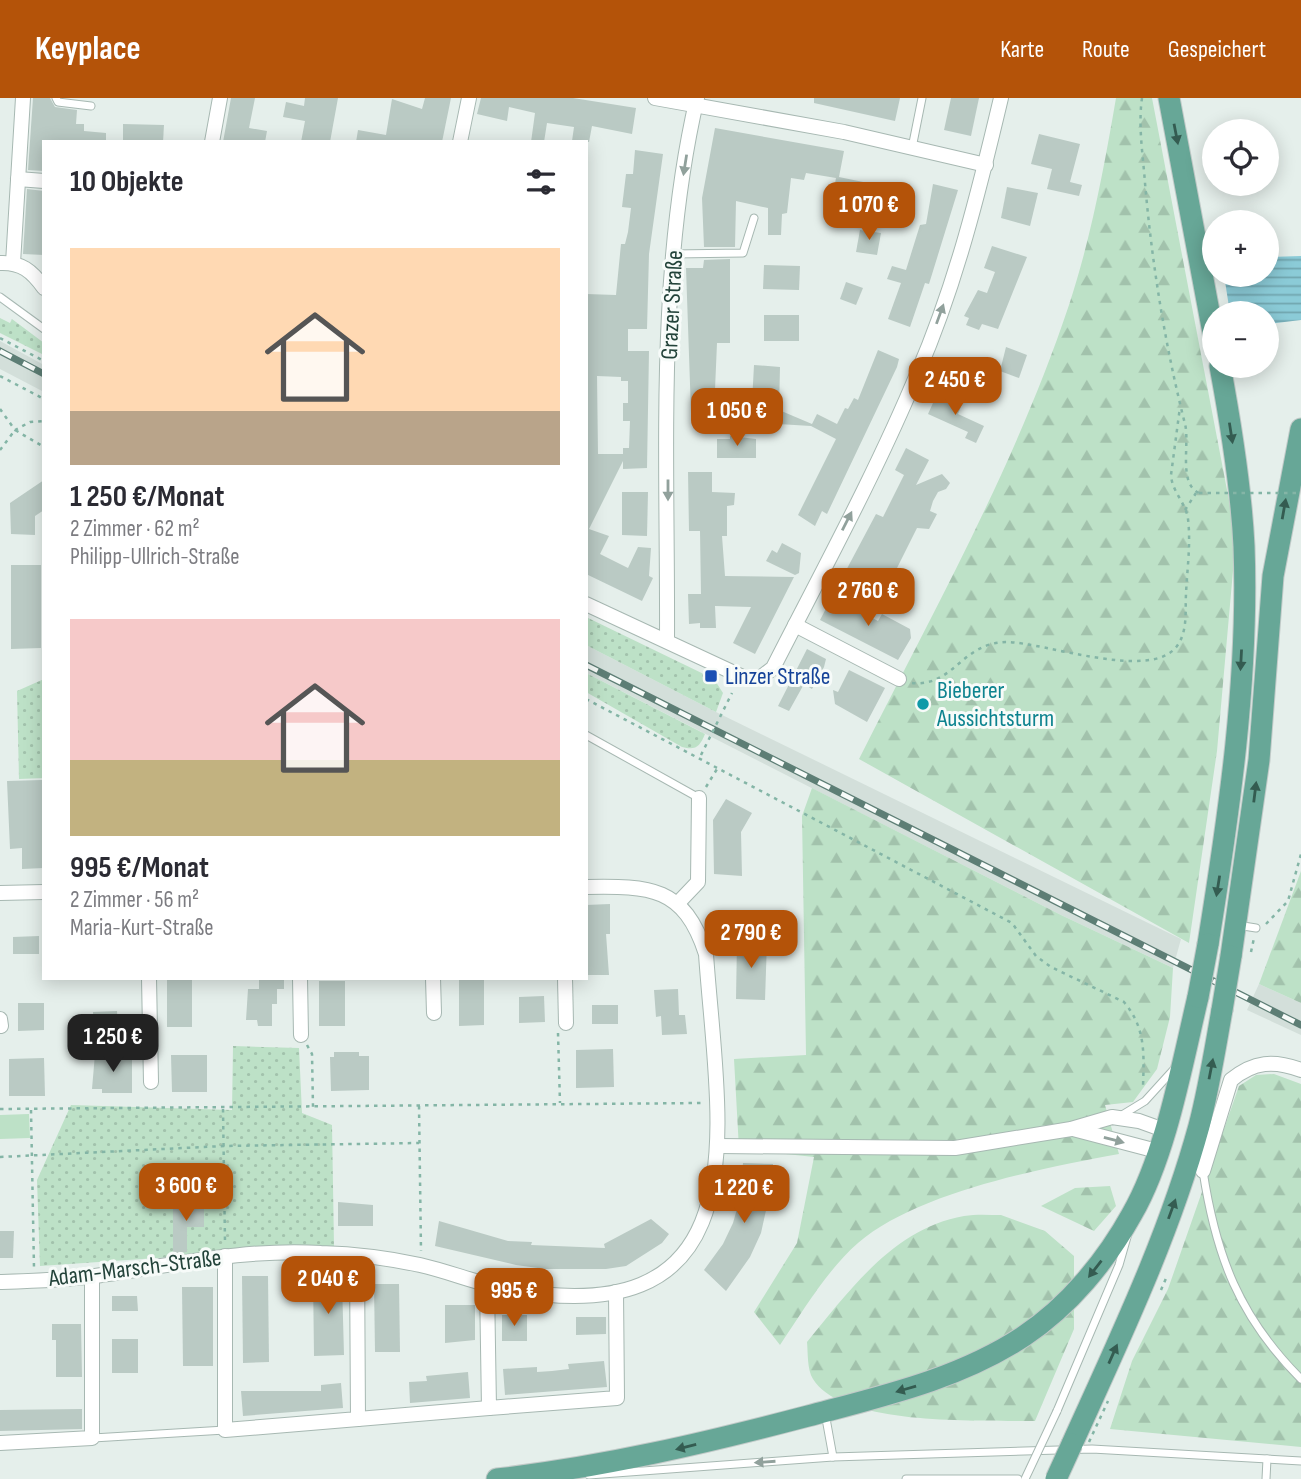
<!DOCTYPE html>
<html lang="de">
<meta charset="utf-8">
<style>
:root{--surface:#fff;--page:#f7f7f7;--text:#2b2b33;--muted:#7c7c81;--accent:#b45309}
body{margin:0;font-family:"Sofia Sans Condensed",sans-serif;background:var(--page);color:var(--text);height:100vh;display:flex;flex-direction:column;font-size:26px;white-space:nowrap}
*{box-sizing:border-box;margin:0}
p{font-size:23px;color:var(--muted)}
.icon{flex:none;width:38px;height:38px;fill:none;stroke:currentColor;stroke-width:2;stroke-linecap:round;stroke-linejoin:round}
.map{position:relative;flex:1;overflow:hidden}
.panel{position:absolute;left:42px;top:42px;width:546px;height:840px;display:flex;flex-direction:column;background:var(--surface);border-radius:0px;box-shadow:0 4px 18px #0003}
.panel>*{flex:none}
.controls{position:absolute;left:1202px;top:21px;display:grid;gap:14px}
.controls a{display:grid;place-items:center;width:77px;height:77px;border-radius:50%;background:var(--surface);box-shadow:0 4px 18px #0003;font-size:35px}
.price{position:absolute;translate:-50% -60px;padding:0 16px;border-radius:14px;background:var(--accent);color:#fff;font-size:23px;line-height:46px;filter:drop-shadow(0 2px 4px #0008)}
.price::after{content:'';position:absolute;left:50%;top:42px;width:21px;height:16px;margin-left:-10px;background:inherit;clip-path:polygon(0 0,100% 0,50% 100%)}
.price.selected{background:#222;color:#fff}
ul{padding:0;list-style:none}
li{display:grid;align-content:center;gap:14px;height:371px;padding:0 28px}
li span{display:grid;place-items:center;height:217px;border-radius:0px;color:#555}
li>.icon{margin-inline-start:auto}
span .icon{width:126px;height:126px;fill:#fffc;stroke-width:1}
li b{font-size:30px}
h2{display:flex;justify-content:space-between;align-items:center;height:84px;padding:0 28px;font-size:30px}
header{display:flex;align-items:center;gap:42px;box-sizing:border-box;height:98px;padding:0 35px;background:var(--accent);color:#fff}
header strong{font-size:33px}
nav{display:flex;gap:38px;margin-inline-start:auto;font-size:24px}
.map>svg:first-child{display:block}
.built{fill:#d3dfda}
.grass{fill:url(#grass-dots)}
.forest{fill:url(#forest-firs)}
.green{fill:#bde1c7}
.water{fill:url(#water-rules)}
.building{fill:#bacac4;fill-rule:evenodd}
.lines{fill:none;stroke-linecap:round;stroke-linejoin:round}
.lane-casing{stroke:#a7b8b2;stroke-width:9}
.street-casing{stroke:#a7b8b2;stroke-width:16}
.primary-casing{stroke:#c1cac8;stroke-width:23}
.path{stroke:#84b5a6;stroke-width:2.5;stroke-dasharray:3.5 5;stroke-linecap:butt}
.lane{stroke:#fff;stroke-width:7}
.street{stroke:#fff;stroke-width:14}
.primary{stroke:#67a797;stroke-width:21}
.rail-casing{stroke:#5d7e75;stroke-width:7}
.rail{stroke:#f7fbf9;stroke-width:4.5;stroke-dasharray:13;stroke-linecap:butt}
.lane-bridge-casing{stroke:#a7b8b2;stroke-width:9;stroke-linecap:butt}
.primary-bridge-casing{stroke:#c1cac8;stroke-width:23;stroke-linecap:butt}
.path-bridge{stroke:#84b5a6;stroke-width:2.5;stroke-dasharray:3.5 5;stroke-linecap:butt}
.lane-bridge{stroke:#fff;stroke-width:7}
.primary-bridge{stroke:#67a797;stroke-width:21}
.oneway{fill:#345c51}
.oneway2{fill:#91a19c}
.transit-dot{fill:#1a4fb4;stroke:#f7fbf9;stroke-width:2.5}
.culture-dot{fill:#0f9aa8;stroke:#f7fbf9;stroke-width:2.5}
.labels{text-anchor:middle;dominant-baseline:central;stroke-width:6;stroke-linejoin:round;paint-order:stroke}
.street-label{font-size:24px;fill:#23433a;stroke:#f7fbf9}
.transit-label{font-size:24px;fill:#164399;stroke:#f7fbf9;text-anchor:start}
.culture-label{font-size:24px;fill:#0d838f;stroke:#f7fbf9;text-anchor:start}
</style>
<header>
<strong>Keyplace</strong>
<nav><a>Karte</a><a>Route</a><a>Gespeichert</a></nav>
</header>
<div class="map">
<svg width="1301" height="1381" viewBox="0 0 1301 1381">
<defs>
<pattern id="grass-dots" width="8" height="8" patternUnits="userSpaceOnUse" patternTransform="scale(1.75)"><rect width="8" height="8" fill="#bde1c7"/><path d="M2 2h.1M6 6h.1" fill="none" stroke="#a2c2ac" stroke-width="1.8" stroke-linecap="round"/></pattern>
<pattern id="forest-firs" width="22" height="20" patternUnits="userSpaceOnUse" patternTransform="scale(1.75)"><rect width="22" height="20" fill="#bde1c7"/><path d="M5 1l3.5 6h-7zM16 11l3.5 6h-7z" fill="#a2c2ac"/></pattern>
<pattern id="water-rules" width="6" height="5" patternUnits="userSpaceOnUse" patternTransform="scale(1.75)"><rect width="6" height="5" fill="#8bcbd7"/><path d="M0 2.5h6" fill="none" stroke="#71a6af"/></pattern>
</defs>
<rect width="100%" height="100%" fill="#e5efeb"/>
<!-- built -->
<g class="built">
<path d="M0,243l44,24v27l-44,-23z"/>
<path d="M586,547l130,67 465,227 -8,29 -112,-53 -475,-242z"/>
<path d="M1259,886l42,19v32l-54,-25z"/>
</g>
<!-- grass -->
<g class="grass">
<path d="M0,220l10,5 2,-4 32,24v12l-44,-22z"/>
<path d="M586,519l128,62 9,14 -7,19 -130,-67z"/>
<path d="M586,575l119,61c-5,12 -9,17 -23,13l-96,-55z"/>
<path d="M44,581v99l-25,1 -2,-88z"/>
<path d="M233,948l66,2 3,65 30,12 2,121 -294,20 -3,-86 34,-75 161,5z"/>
</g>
<!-- forest -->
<g class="forest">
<path d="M1116,0h36l84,439 -19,214 -28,192 -330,-184c75,-149 157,-295 210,-454 22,-67 35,-137 47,-207z"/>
<path d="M812,690l249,127 112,53 -3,49 -13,52 -24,33 -28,3 14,49c-76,14 -202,38 -261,89 -31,27 -55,68 -78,102l-26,-33 43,-69 17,-86 -75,-8 -5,-90 72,-4 -4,-239z"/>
<path d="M1301,773v132l-42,-19z"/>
<path d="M1274,976l27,10v363l-191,-18 22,-68 36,-72 71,-203 17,-11z"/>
<path d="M1110,1088l6,20 -22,25 -53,-25 34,-18z"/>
<path d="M1001,1117l44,16 29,25v73l-39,92c-52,-1 -193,6 -222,-42 -6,-9 -5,-27 -6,-37 42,-51 87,-114 157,-126 12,-2 25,-1 37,-1z"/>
</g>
<!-- green -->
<path class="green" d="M29,1016l1,24 -30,1v-24z"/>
<!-- water -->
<path class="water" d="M1301,158v64l-34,4v-11h-37l-6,-38h43v-18z"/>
<!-- building -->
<g class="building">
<path d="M33,0h17l5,9 22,3 -1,14h8v7l22,2v9l-62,-1v30l-16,-1z"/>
<path d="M231,0h24l-6,30 18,3 -2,11h-42z"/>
<path d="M305,0h33l-8,44h-29l4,-21 -22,-4 3,-15 18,4z"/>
<path d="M425,0h26l-9,44h-86l2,-12 28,5 6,-36 30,10z"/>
<path d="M481,0h92l63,10 -4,26 -40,-8 -3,16 -17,-1 2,-14 -27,-4 -3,19h-13l4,-29 -26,-6 -2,14 -30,-7z"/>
<path d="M814,0h86l-5,23 -81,-18z"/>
<path d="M951,0h28l-8,38 -27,-6z"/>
<path d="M123,26l41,1 -1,17h-40z"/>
<path d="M715,30l129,23 -5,26 29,6 -4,18 -31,-7 3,-16 -30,-5 -2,7 -13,-2 -4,35 -5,1 -1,21h-13v-27l-32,-7 -1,46h-31l-2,-49z"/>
<path d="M1039,36l41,10 -10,38 12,3 -3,11 -32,-7 5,-20 -21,-5z"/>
<path d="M635,52l28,4 -14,100 -2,75h-19v22h21l-2,117 -24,1v-8l-34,68 20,7 -9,18 28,14 10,-21 13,1 -2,28 4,2 -11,23 -56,-27v-280l30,1 5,-51h4l3,-12 3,-24 -9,-1 4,-33h7zM597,278l24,1v4h7v22h-5v18h7l-1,27h-6v6h-25z"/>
<path d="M933,86l25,6 -29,94 -4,-1 -15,44 -22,-8 13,-36 -14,-4 5,-13 14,4 14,-45 6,-1z"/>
<path d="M1007,89l31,6 -8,33 -29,-8z"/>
<path d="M27,91l17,2v64l-21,-1z"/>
<path d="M860,132l21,3 -4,22 -21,-3z"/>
<path d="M992,148l35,11 -29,72 -16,-5 -3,6 -13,-5 3,-7 -5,-2 14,-26 9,3 8,-21 -11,-4z"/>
<path d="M730,161v84h-13l-3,70h-23l-5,-145h17l1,-8z"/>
<path d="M764,167l36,1 -1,24 -36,-1z"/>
<path d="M846,184l17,6 -7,17 -16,-6z"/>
<rect x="764" y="217" width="35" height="26"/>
<path d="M1006,249l21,8 -8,23 -19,-7z"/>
<path d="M878,252l21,9 -2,8 -70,147 -5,-3 -7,15 -17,-11 38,-76 -25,-13 -33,-2v7h-8l-2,-28 -16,-1 2,-37 26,2 -1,43 33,14 5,-10 20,10 8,-16 3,1 6,-11 4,2z"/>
<path d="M937,296l23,7 2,3 -4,10 26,12 -8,17 -11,-5 3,-6 -40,-18z"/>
<path d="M730,338l26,3v19h-39v-19h13z"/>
<path d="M906,350l23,12 -13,25 26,-11 8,9 -4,6 -8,3 -5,9 -3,10 7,3 -8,15 -12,-1 -35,70 -40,-20 34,-64 7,3 21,-42 -9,-5z"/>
<path d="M688,374h24v20l23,1 -1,12 -7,1v30h-5l3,40 69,1 -39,77 -22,-11 18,-36 -36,-1 1,22h-16v-5l-11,1 -1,-30h13l-1,-63h-11z"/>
<path d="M44,382v30l-9,6v19l-24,-1 -1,-31z"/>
<path d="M622,394h26l-1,44 -25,-1z"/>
<path d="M782,445l19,10 -2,20 -4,2 -29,-14 6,-11 5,3z"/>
<path d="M11,467h30v83l-30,1z"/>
<path d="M832,499l46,24 4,-7 28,15 1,9 -13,22 -78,-40z"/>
<path d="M807,551l19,10 -2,8 -12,22 -8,-5 -15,27 -11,-5z"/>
<path d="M849,572l36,18 -18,34 -32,-18 -2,-14 5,2z"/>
<path d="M42,682l2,88 -22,1v-21l-12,1 -3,-68z"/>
<path d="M726,701l26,14 -11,19 1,44 -28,-2 -1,-54z"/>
<path d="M610,806v30h-4l3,41h-23v-70z"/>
<path d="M39,838v18h-26v-17z"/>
<path d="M737,843h30l-2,59 -29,-1z"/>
<rect x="167" y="880" width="25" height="49"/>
<path d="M259,880h25v11h-7v15h-5v22h-14l-1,-6h-11l2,-31h11z"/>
<path d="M459,880h25v47l-25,1z"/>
<rect x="319" y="883" width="26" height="45"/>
<path d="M678,891l1,26h6l2,19 -25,1 -1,-19 -5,1 -2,-27z"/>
<path d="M544,898l1,26 -26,1v-26z"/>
<path d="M18,905h26v27l-26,1z"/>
<rect x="592" y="907" width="26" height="19"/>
<path d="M117,913l1,15h-24l-1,-14z"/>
<path d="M613,951l1,38 -38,1v-38z"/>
<path d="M334,954h25v4h10v34l-38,1 -1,-34h4z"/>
<path d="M121,955v4h11v36h-30v-4h-10l3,-35z"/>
<path d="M171,957h36v37h-35z"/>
<path d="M44,960l1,38h-36v-37z"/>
<path d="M743,1065l30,1 -1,19 -11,50 -11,24 -24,34 -22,-21 19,-26 10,-21 6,-21z"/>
<path d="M173,1104l31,1v24h-17v25l-14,2z"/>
<path d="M338,1104l35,3v21h-35z"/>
<path d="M651,1121l18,15 -7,9 -36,23 -20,3h-61l-29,-4 -81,-19 4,-25 69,20 24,1 -1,3 74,3 -1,-4z"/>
<path d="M0,1133h14l-1,27h-13z"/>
<path d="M242,1178h26l1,86 -26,1z"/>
<path d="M313,1178h26v6h3l2,73 -30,1z"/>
<path d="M374,1186h25l1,68h-25z"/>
<path d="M182,1189h31v79h-30z"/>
<path d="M112,1198h25l1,15h-26z"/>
<path d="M445,1207h30v35l-30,3z"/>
<rect x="502" y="1217" width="25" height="26"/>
<path d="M576,1219h30v17l-30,1z"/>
<path d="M52,1226h29l1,53h-26v-37h-4z"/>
<rect x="112" y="1241" width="26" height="34"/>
<path d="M604,1263l3,26 -102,8 -2,-26 34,-2v5l15,-1 17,-2 -1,-5z"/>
<path d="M468,1274l2,26 -60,5 -1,-21 18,-1 -1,-5z"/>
<path d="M341,1285l2,25 -100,8 -2,-25h80v-6z"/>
<path d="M82,1311v20l-82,2v-21z"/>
</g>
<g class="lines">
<!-- lane casing -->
<g class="lane-casing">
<g id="lane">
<path d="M56,0l2,4 33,4"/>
<path d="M912,50l10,-50"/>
<path d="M674,156l69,-1 11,-35"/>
<path d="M0,199l44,32"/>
<path d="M586,637l113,63"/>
<path d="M1237,827l19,3"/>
<path d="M1122,1017l23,-14 30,-33"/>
<path d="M1203,1073c13,85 36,146 98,208"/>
<path d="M1057,1313l62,-146 8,-28"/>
<path d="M825,1315l8,44"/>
<path d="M93,1340l132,-8"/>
<path d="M589,1377l244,-18 259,-8 209,12"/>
<path d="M906,1381h112"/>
<path d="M1266,1381l1,-20"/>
</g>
</g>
<!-- street casing -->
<g class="street-casing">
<g id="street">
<path d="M655,0l189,34 142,33"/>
<path d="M212,44l8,-44"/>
<path d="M460,44l9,-44"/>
<path d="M18,81l26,2"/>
<path d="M0,165c21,-1 32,8 44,25"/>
<path d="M13,165l10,-165"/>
<path d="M586,506l159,74h15l13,-10c50,-98 103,-195 145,-296 38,-88 61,-181 83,-274"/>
<path d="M795,527l104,54"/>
<path d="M667,543c1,-180 -11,-366 30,-543"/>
<path d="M0,795l44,-1"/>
<path d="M678,805l20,-21 1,-84"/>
<path d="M149,880l2,104"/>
<path d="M300,880l1,57"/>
<path d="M433,880l1,35"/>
<path d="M565,880l1,45"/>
<path d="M0,921l1,7"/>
<path d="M1073,1031l84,22"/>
<path d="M719,1048l236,2 116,-19 41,-12 27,4 25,9"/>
<path d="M1203,1073l28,-91c23,-19 43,-20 70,-10"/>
<path d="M225,1158v174l133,-11 -1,-163"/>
<path d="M0,1184c31,-1 64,-2 95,-6 75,-10 149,-28 226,-23 32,1 67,5 99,12 31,7 61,20 92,25 256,45 205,-172 194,-336 -22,-68 -56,-68 -120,-67"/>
<path d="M487,1187l2,123 128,-10 -1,-106"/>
<path d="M358,1321l131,-11"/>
<path d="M0,1345l92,-5v-162"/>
</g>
</g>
<!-- primary casing -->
<g class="primary-casing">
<g id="primary">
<path d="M1169,0l45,240"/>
<path d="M1208,846c21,-130 41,-266 36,-398 -3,-61 -13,-121 -24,-180"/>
<path d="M1231,858l28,-196 14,-184 28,-147"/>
<path d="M1072,1346c47,-104 97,-208 127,-318 10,-38 16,-77 23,-116"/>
<path d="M497,1381c106,-12 208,-36 311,-63 75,-20 151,-37 216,-80 45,-30 82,-75 108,-122 34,-59 50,-150 66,-217"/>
</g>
</g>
<!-- path -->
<g class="path">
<path d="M1142,0c-4,28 1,57 3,85 7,81 20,162 40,241 5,19 -7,60 14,69"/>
<path d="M0,240l44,23"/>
<path d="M0,278l44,23"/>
<path d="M0,311l15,21 15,-8 14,-1"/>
<path d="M0,352l15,-20 29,17"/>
<path d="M1185,412l11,-17"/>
<path d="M912,585c42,4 49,-40 94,-41 38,0 145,40 171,4 11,-15 8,-35 9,-52 1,-24 5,-50 2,-75 -2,-16 -16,-27 -17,-44l9,-68"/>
<path d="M586,601l426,224 24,33 15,11 73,35c22,26 20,52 19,85"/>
<path d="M706,689l11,-18"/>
<path d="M1266,826l22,-23 13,-47"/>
<path d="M1251,854l3,-14"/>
<path d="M558,935l2,70"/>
<path d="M307,947l5,9 1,53"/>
<path d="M419,1008l2,145"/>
<path d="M0,1011l702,-6"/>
<path d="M223,1011l2,133"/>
<path d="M31,1012l3,158"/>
<path d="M0,1059l224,-11 195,-3"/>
<path d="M1161,1192l6,-14"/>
</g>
<!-- lane -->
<use href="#lane" class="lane"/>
<!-- street -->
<use href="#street" class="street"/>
<!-- primary -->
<use href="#primary" class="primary"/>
<!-- rail casing -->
<g class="rail-casing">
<g id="rail">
<path d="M0,253l44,23"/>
<path d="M586,567l715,360"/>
</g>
</g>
<!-- rail -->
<use href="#rail" class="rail"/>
<!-- lane-bridge casing -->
<g class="lane-bridge-casing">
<path id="lane-bridge" d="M1025,1381l32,-68"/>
</g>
<!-- primary-bridge casing -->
<g class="primary-bridge-casing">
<g id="primary-bridge">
<path d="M1198,899l10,-53"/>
<path d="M1222,912l9,-54"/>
<path d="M1056,1381l16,-35"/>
</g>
</g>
<!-- path-bridge -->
<g class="path-bridge">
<path d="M1199,395h102"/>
<path d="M701,657l31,-62"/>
<path d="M1089,1344l19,-41"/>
</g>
<!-- lane-bridge -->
<use href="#lane-bridge" class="lane-bridge"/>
<!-- primary-bridge -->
<use href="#primary-bridge" class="primary-bridge"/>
</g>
<!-- one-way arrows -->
<defs><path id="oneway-solid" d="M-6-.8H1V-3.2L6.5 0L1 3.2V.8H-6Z" transform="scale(1.75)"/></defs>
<g class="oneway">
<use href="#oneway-solid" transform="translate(1176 36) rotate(79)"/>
<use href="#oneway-solid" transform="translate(1231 335) rotate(81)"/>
<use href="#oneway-solid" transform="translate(1284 411) rotate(-80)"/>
<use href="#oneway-solid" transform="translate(1241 562) rotate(93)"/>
<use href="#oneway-solid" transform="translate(1255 694) rotate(-83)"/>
<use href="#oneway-solid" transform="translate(1218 788) rotate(99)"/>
<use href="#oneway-solid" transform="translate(1211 971) rotate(-79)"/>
<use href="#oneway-solid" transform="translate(1172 1111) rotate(-70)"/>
<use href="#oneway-solid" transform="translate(1095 1171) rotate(128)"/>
<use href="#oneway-solid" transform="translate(1113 1256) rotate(-66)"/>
<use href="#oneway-solid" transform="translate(906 1291) rotate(164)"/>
<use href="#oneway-solid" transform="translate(686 1349) rotate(166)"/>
</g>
<g class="oneway2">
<use href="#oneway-solid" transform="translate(685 67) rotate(99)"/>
<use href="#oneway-solid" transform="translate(940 216) rotate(-70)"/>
<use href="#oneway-solid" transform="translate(668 392) rotate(90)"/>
<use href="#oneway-solid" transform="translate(847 423) rotate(-63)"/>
<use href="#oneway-solid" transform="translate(1114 1042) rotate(15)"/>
<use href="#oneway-solid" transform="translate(765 1364) rotate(176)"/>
</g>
<!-- markers -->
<rect class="transit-dot" x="704" y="571" width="14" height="14" rx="3.5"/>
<circle class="culture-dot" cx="923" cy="606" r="7"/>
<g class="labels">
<!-- street labels -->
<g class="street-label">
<text transform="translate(672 207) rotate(-87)">Grazer Straße</text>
<text transform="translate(135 1170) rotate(-7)">Adam-Marsch-Straße</text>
</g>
<!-- transit labels -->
<g class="transit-label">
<text x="725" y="578">Linzer Straße</text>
</g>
<!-- culture labels -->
<g class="culture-label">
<text x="937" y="592">Bieberer<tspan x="937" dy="28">Aussichtsturm</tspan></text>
</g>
</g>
</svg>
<div class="controls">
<a><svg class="icon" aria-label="locate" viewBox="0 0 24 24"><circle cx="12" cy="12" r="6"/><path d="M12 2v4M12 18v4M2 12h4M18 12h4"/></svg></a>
<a>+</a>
<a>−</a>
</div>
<b class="price" style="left:869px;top:144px">1 070 €</b>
<b class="price" style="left:955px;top:319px">2 450 €</b>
<b class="price" style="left:737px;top:350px">1 050 €</b>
<b class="price" style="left:868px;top:530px">2 760 €</b>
<b class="price" style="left:751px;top:872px">2 790 €</b>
<b class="price selected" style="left:113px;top:976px">1 250 €</b>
<b class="price" style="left:186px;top:1125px">3 600 €</b>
<b class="price" style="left:744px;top:1127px">1 220 €</b>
<b class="price" style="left:328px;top:1218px">2 040 €</b>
<b class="price" style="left:514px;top:1230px">995 €</b>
<section class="panel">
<h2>10 Objekte<svg class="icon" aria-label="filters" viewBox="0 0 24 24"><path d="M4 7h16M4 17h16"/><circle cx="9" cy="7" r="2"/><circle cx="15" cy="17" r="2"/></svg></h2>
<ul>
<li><span style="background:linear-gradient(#ffd9b3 75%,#b9a48a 0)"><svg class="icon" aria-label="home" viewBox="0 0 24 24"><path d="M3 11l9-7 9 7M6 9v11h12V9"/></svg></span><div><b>1 250 €/Monat</b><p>2 Zimmer · 62 m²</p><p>Philipp-Ullrich-Straße</p></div></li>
<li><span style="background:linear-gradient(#f6c9c9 65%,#c2b280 0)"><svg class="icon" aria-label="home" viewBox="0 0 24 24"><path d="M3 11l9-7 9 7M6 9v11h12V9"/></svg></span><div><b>995 €/Monat</b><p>2 Zimmer · 56 m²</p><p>Maria-Kurt-Straße</p></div></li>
</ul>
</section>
</div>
